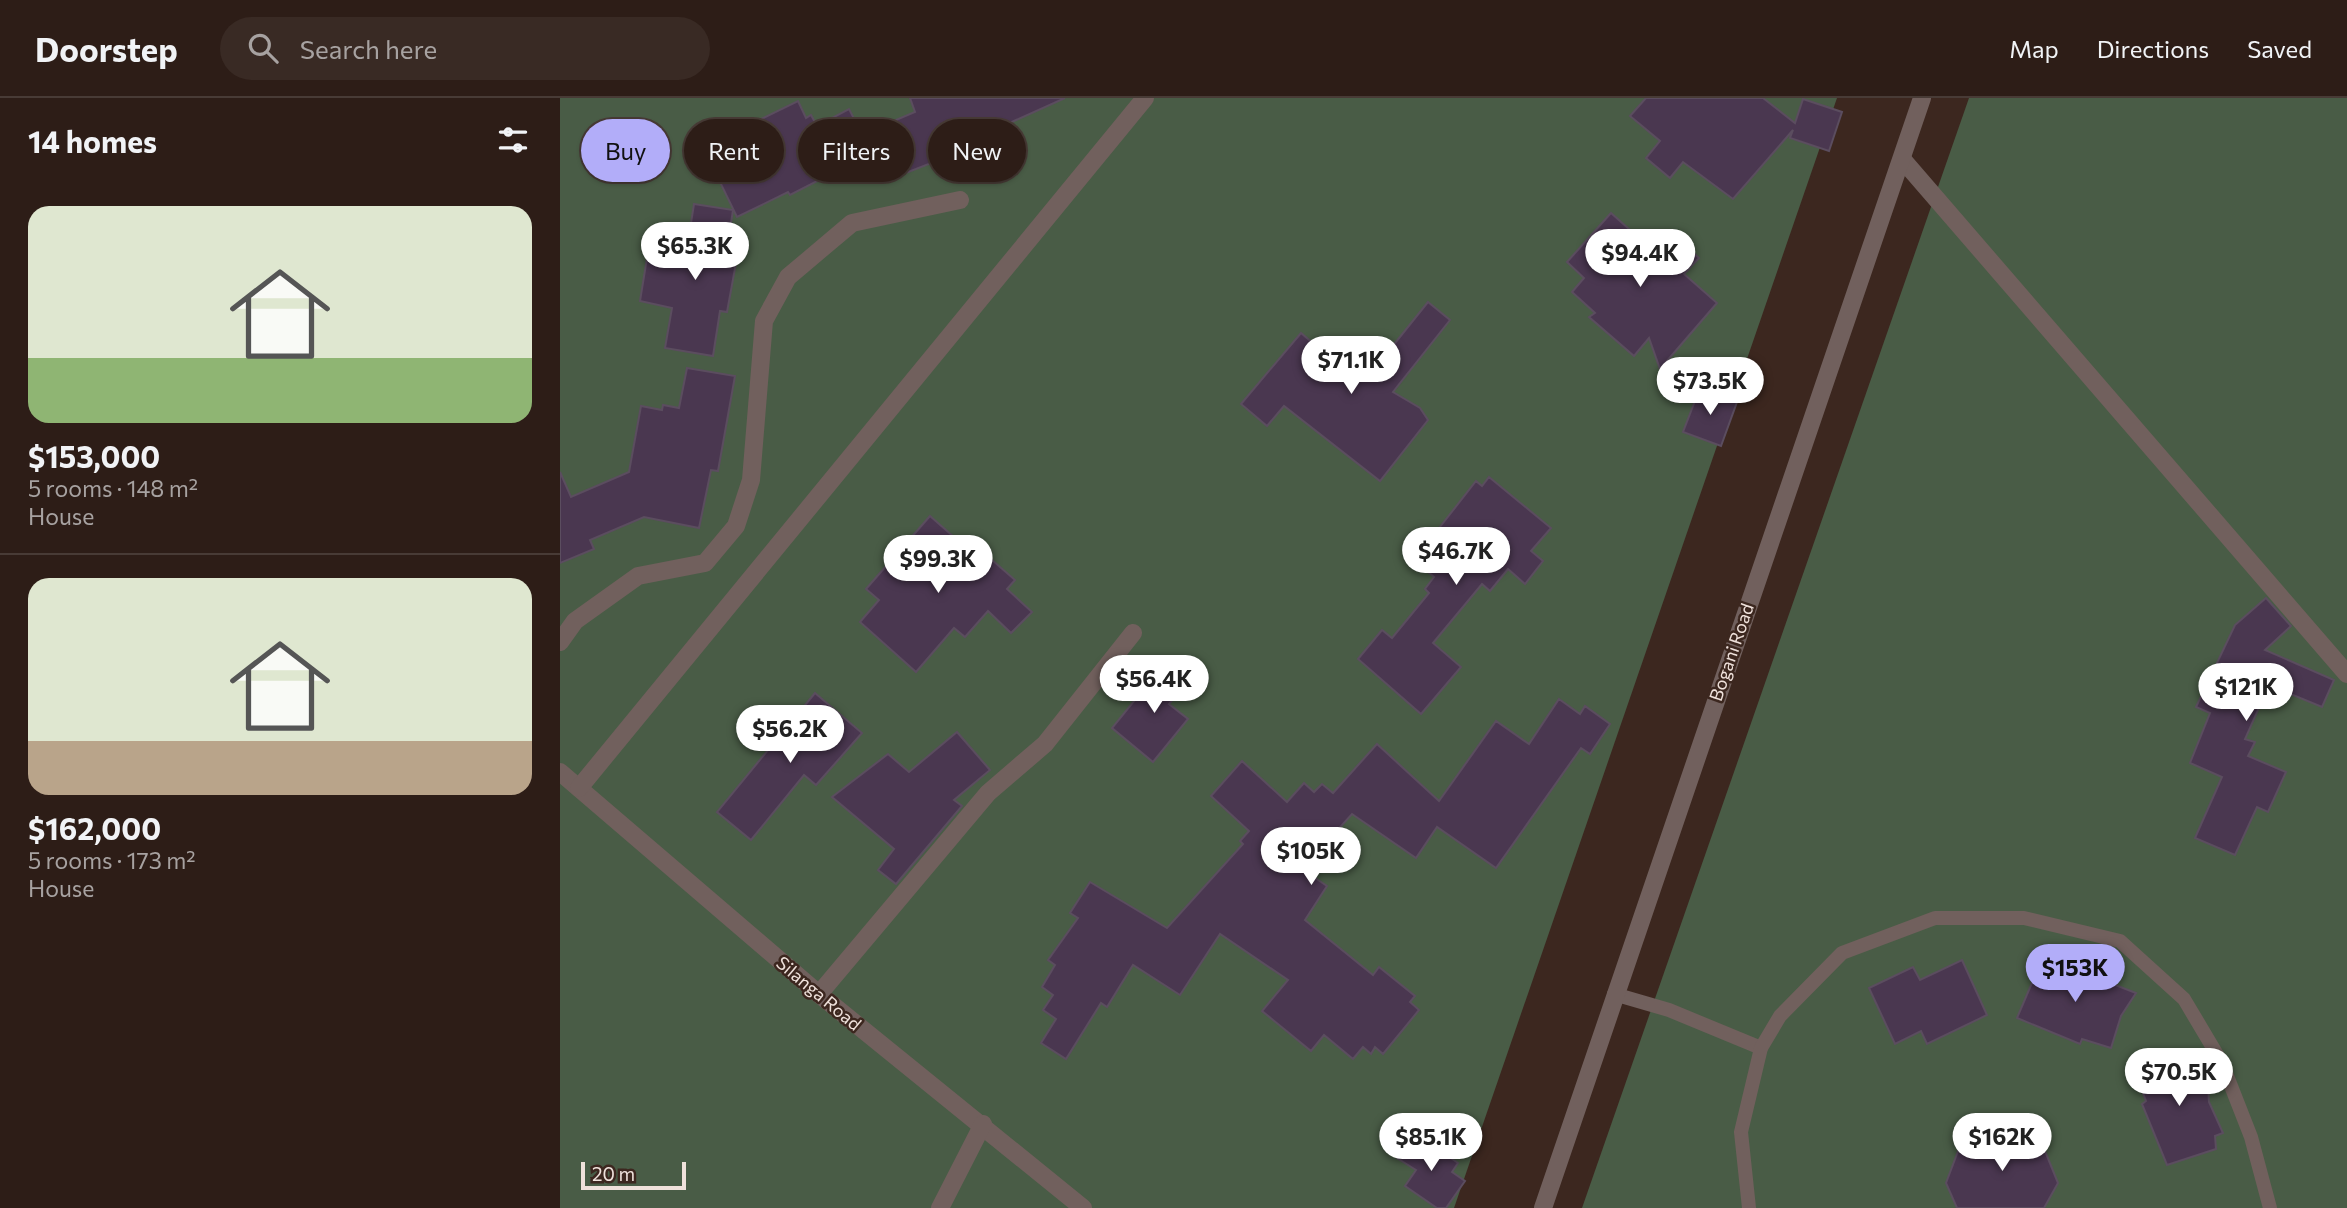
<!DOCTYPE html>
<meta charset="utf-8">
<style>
:root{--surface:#2d1d17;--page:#392a24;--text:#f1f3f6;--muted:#a7a2a1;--line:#483b36;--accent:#b2adf9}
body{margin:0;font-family:Commissioner,sans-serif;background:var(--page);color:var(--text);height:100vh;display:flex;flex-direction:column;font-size:26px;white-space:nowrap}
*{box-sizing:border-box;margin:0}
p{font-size:23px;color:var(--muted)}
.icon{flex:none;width:38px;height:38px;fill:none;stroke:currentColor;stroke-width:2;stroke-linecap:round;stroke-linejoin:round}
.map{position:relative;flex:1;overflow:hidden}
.drawer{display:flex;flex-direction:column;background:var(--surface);width:560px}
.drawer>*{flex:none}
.banner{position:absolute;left:21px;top:21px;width:665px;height:63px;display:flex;gap:14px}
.scale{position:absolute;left:21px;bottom:18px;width:105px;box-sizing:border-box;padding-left:7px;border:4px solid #efe1db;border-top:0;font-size:19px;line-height:24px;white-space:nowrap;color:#efe1db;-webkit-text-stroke:5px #3c271f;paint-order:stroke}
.price{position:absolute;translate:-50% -60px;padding:0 16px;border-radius:24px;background:#fff;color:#222;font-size:23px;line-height:46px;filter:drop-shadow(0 2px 4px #0008)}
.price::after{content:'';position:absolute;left:50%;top:42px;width:21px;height:16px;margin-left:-10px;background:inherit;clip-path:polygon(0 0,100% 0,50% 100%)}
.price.active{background:var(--accent);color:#111}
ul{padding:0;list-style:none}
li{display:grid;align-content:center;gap:14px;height:371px;padding:0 28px}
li+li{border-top:2px solid var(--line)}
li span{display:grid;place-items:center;height:217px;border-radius:21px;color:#555}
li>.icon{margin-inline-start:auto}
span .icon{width:126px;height:126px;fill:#fffc;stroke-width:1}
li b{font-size:30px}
h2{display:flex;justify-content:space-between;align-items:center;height:84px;padding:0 28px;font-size:30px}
.tag{padding:0 24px;border-radius:32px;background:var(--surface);box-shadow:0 2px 5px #0004,0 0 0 2px var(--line);font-size:24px;line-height:63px}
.tag.active{background:var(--accent);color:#111}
header{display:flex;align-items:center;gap:42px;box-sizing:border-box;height:98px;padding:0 35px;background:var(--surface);border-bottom:2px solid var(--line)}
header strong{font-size:33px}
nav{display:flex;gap:38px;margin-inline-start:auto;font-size:24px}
.search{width:490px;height:63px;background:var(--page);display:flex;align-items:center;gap:18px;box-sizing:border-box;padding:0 24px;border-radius:38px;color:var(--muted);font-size:26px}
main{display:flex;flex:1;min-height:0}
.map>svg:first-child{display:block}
.green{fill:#495c46}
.building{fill:#4a3750;stroke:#5b4d5f;stroke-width:2}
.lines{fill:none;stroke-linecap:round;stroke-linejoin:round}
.service{stroke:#71605d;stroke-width:14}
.minor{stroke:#71605d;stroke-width:18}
.labels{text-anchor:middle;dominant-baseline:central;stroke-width:5;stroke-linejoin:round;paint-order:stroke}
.street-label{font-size:18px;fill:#efe1db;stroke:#3c271f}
</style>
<header>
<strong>Doorstep</strong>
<div class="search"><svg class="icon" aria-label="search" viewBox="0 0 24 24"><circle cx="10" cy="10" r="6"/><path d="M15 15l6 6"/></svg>Search here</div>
<nav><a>Map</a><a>Directions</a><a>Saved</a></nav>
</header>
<main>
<section class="drawer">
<h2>14 homes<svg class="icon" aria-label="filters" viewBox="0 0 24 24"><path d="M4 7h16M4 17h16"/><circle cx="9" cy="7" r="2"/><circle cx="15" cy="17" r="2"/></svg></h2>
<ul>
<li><span style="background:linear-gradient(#dfe7d0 70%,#8fb573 0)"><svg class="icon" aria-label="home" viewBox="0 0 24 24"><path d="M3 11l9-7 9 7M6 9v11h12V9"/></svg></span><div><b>$153,000</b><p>5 rooms · 148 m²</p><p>House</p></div></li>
<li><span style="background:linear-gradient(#dfe7d0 75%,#b9a48a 0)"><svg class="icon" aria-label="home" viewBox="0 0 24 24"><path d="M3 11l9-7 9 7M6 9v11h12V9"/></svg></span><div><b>$162,000</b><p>5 rooms · 173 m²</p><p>House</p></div></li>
</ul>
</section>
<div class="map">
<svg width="1787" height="1110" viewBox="0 0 1787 1110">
<rect width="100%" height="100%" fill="#3c271f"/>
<!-- green -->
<g class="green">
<path d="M0,0h1277l-383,1110h-894z"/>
<path d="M1409,0h378v1110h-765z"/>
</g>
<!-- building -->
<g class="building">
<path d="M350,0h155l-80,36 3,7 -90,35 -21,-48 38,-16z"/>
<path d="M1086,0h117l32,25 8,-24 39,13 -13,39 -39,-13 3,-8 -60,69 -50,-37 -13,16 -24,-20 14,-17 -30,-25z"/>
<path d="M238,3l8,17 5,-3 6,11 32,-17 23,44 -82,42 -2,-3 -51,25 -19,-39 51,-24 -12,-33z"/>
<path d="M134,106l39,6 -8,52 11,1 -9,49 -7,-1 -7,45 -48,-8 7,-40 -32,-7 7,-43 19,3 1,-9 19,3z"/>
<path d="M1051,115l45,40 17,-19 26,24 -15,16 33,29 -57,66 -11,-31 -15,18 -45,-39 6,-4 -23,-21 12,-14 -17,-16z"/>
<path d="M868,204l22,18 -57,72 27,16 8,12 -48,61 -96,-75 -17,20 -26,-22 60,-71 55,47 6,-7 5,5z"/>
<path d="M127,270l48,8 -17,95 -7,-1 -12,58 -55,-11 -54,23 4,9 -34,14v-91l11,25 58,-25 12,-66 21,4 1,-5 16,3z"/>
<path d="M1140,290l37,14 -16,44 -38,-14z"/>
<path d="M929,379l62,51 -20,23 12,10 -18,23 -17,-15 -18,22 -8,-7 -49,59 28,24 -40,47 -63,-55 24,-29 10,8 37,-45 -4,-4 9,-12 -20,-17 62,-79 6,5z"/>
<path d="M370,418l49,43 5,-6 31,27 -8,9 25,23 -21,21 -23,-22 -23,26 -11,-9 -38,44 -56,-50 19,-22 -13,-11z"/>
<path d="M1706,500l25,28 -26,24 69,30 -12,27 -53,-22 -24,54 10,3 -7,14 38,16 -18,40 -11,-5 -22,48 -40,-17 27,-61 -32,-14 20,-50 -14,-6 39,-82z"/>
<path d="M605,565l23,18 -19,23 19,15 -35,43 -41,-34z"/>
<path d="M255,595l47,40 -46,52 -12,-10 -53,65 -34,-28z"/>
<path d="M999,601l21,15 5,-8 25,18 -20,30 -9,-6 -85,120 -59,-41 -21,31 -64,-44 -50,55 25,17 -22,34 68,55 6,-8 36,29 -5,6 9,8 -36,44 -8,-7 -4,7 -8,-7 -10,12 -29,-24 -13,16 -49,-40 26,-31 -68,-46 -40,61 -47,-30 -26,42 -6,-4 -35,56 -25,-16 15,-24 -13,-9 10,-15 -11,-8 13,-22 -7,-5 30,-42 -8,-5 20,-31 77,46 76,-84 -3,-3 9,-10 -38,-35 31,-35 45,41 17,-19 10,9 8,-8 11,9 44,-49 62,57 57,-80 33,23z"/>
<path d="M397,634l33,38 -36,30 8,6 -66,78 -18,-14 16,-21 -62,-52 56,-43 21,18z"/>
<path d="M1483,859l93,36 -15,23 -10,32 -29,-9 -2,5 -63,-26z"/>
<path d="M1402,862l25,55 -60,29 -6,-13 -26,13 -26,-56 44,-21 7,13z"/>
<path d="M1632,953l16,35 1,16 14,31 -8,3 1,13 -49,16 -25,-61 4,-3 -10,-26 28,-15z"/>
<path d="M1443,1030l40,18 15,37 -14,25h-87l-11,-25 14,-37z"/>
<path d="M855,1035l43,30 -6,9 13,9 -19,27h-9l-32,-22 11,-16 -19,-12z"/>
</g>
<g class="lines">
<!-- service -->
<g class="service">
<path d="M1054,896l55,16 92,38"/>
<path d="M1189,1110l-8,-76 20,-84 19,-32 62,-63 93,-35h89l96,23 64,58 38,64 29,74 19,71"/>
</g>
<!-- minor -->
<g class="minor">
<path d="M1342,61l445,515"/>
<path d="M0,544l15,-21 63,-45 67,-13 31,-37 15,-46 13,-159 24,-44 64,-54 108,-23"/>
<path d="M0,674l259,222 264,214"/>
<path d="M19,690l566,-690"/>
<path d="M259,896l169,-201 57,-49 88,-111"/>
<path d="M380,1110l43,-84"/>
<path d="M983,1110l379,-1110"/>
</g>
</g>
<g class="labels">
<!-- street labels -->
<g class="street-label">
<text transform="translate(1171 554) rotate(-71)">Bogani Road</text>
<text transform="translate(259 895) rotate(40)">Silanga Road</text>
</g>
</g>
</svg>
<div class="scale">20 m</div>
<b class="price" style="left:135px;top:184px">$65.3K</b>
<b class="price" style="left:1080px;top:191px">$94.4K</b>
<b class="price" style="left:791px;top:298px">$71.1K</b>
<b class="price" style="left:1150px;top:319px">$73.5K</b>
<b class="price" style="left:896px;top:489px">$46.7K</b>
<b class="price" style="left:378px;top:497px">$99.3K</b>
<b class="price" style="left:594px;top:617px">$56.4K</b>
<b class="price" style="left:1686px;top:625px">$121K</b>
<b class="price" style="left:230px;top:667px">$56.2K</b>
<b class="price" style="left:751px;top:789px">$105K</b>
<b class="price active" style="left:1515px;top:906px">$153K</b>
<b class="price" style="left:1619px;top:1010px">$70.5K</b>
<b class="price" style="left:871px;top:1075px">$85.1K</b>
<b class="price" style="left:1442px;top:1075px">$162K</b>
<div class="banner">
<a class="tag active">Buy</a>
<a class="tag">Rent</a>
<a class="tag">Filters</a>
<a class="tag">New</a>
</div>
</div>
</main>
